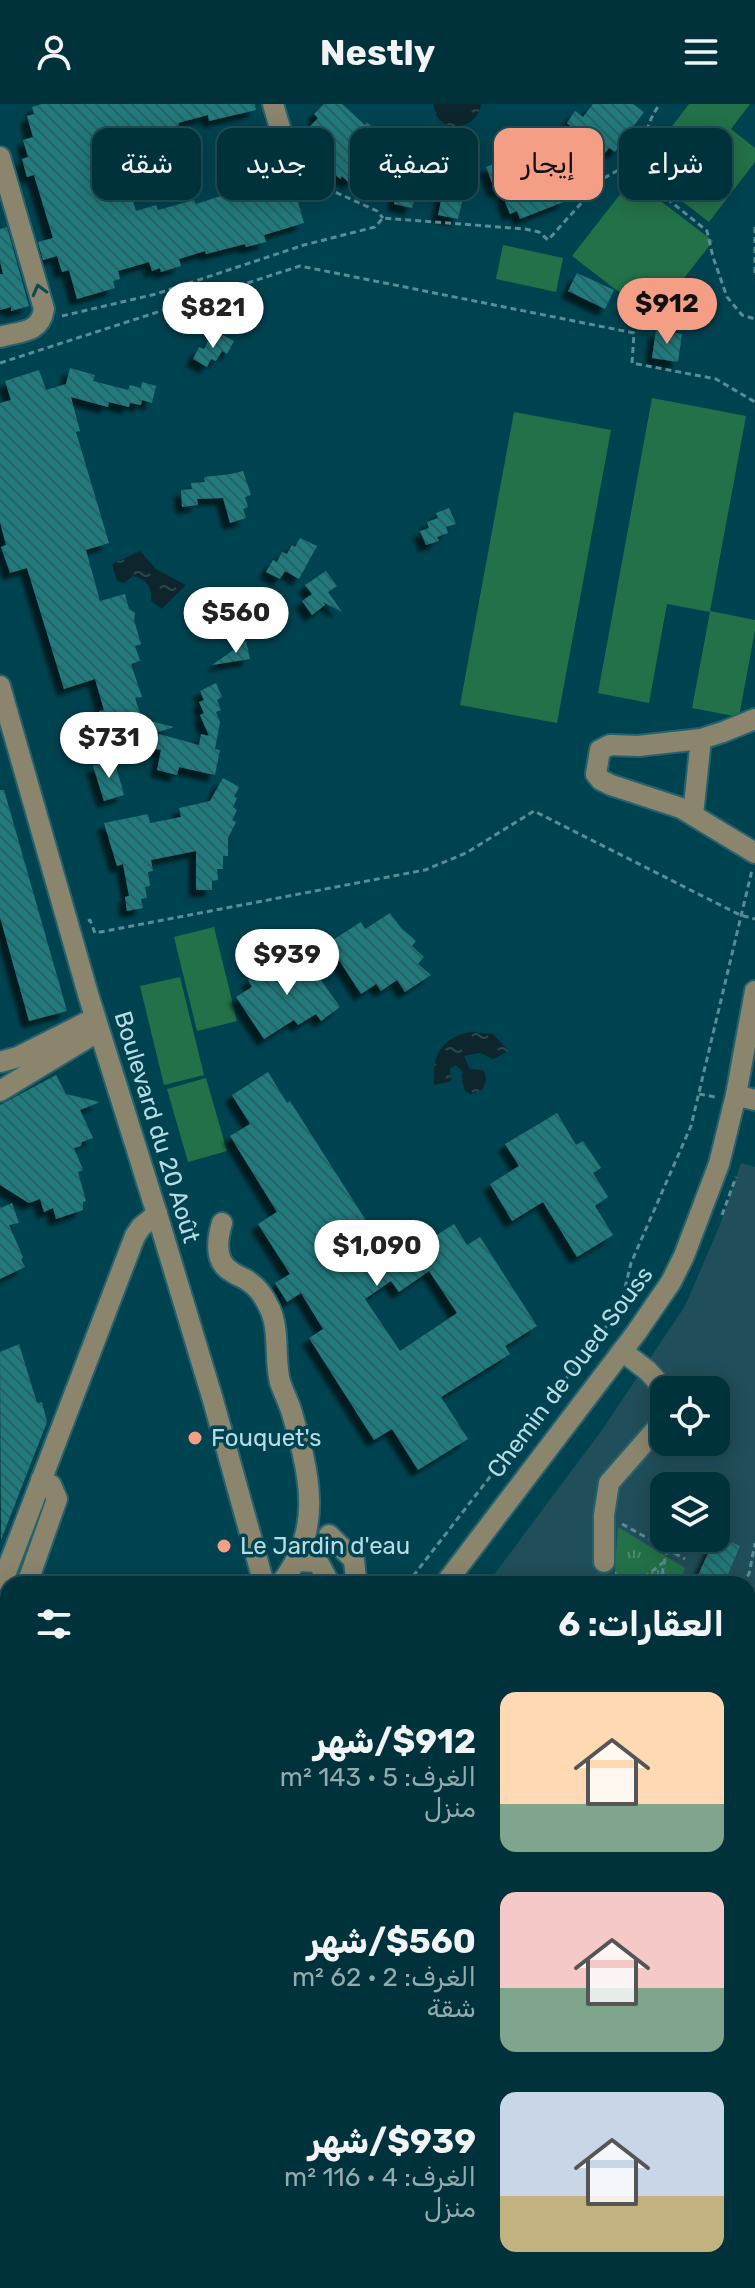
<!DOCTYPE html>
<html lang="ar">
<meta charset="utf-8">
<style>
:root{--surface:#00323c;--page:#0e3e47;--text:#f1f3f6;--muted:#95aaaf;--line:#224d56;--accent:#f49e86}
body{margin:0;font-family:Rubik,Cairo,sans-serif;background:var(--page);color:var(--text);direction:rtl;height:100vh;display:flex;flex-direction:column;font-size:30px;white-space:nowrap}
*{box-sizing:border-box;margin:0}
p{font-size:26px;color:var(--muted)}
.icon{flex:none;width:44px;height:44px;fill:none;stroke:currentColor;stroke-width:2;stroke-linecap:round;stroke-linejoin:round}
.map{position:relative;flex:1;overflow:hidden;direction:ltr}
.sheet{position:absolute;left:0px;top:1472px;width:756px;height:712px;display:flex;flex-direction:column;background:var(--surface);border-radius:24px 24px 0 0;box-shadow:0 4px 20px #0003,0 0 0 2px var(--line);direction:rtl}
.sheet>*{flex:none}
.top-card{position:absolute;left:24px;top:24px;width:708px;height:72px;direction:rtl;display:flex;gap:16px}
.fabs{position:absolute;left:650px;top:1272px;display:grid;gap:16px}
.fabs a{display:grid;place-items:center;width:80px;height:80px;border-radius:16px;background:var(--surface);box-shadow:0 4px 20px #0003,0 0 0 2px var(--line);font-size:40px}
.price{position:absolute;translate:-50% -68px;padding:0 18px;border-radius:28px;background:#fff;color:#222;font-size:26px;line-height:52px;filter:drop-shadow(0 2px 4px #0008)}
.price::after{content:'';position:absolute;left:50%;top:48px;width:24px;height:18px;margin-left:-12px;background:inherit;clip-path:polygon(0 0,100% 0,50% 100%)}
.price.selected{background:var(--accent);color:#111}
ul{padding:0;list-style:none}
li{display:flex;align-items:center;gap:24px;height:200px;padding:0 32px}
li span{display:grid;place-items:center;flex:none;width:224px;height:160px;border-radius:16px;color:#555}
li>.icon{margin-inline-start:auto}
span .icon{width:96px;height:96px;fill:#fffc;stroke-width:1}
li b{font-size:34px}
h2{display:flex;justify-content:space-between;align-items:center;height:96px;padding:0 32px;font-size:34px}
.tag{padding:0 28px;border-radius:16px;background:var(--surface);box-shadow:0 4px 20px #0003,0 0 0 2px var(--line);font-size:28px;line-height:72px}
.tag.selected{background:var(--accent);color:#111}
header{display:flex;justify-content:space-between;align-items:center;height:104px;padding:0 32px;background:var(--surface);font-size:36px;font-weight:700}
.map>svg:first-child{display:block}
.built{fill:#204e5a;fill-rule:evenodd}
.grass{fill:url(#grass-tufts)}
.garden{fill:#227148}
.water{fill:url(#water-ripples)}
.building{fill:url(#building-back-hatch);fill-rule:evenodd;filter:url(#shadow)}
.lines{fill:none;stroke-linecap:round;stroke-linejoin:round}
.minor-casing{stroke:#25626e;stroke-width:24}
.path{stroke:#588c97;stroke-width:3;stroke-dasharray:6 4;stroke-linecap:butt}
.minor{stroke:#8b856d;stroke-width:20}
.oneway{stroke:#0e4a53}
.poi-dot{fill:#f49e86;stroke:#004350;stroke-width:3}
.labels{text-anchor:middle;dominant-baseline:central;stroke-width:7;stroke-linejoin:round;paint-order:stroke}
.street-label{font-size:24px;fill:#b8dce5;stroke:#004350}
.poi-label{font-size:24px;fill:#b8dce5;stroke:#004350;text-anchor:start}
</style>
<header><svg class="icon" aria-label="menu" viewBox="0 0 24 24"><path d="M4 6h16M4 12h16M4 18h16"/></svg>Nestly<svg class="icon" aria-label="person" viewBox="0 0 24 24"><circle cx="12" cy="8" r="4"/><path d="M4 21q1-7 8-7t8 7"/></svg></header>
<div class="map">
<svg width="755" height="2184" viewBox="0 0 755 2184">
<defs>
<pattern id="grass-tufts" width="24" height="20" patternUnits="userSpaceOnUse" patternTransform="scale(2)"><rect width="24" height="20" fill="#227148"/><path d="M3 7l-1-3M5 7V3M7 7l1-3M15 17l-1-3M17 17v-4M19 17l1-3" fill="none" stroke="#4a8b6b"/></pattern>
<pattern id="water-ripples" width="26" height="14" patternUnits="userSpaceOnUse" patternTransform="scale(2)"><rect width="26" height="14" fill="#0d262d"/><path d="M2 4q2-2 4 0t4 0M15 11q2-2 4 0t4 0" fill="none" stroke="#2e454b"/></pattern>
<pattern id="building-back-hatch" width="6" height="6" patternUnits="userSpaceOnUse" patternTransform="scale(2)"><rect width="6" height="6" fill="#237a7b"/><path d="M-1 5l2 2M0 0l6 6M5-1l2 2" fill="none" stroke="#2c6163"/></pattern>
<filter id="shadow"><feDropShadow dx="-7" dy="7" stdDeviation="2" flood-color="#0009"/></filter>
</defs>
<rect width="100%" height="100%" fill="#004350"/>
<!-- built -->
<path class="built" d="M741,1059l14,4v974l-7,1v-558h-261l115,-154 83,-124 34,-79zM664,1286h52v52h-52zM664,1382h52v52h-52z"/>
<!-- grass -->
<path class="grass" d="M618,1423l67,41 -6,16h-65z"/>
<!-- garden -->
<g class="garden">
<path d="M689,0h61l-19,25 24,19v14l-46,60 -31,-24 20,-27 -38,-29z"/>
<path d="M632,75l81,62 -60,77 -81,-62z"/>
<path d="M503,141l60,13 -7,34 -60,-13z"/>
<path d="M652,294l94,18 -36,195 45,9v10l-16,87 -47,-9 18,-96 -43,-8 -18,99 -51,-10z"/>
<path d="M514,308l97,18 -54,293 -97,-18z"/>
<path d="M214,823l23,94 -40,10 -23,-94z"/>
<path d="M180,873l24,98 -40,10 -24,-99z"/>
<path d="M206,974l21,73 -39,11 -21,-73z"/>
</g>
<!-- water -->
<g class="water">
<path d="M433,0h48c-3,22 -30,31 -44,13 -2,-4 -2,-9 -4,-13z"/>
<path d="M140,447l16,18 30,16 -24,24 -11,-8c1,-14 -4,-22 -18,-25l-9,7 -7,-2 -5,-17z"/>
<path d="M471,928l22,2 16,17 -16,8 -13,-6 -16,3 6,13 13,1c5,7 3,13 -1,20l-11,4 -6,-3 -4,-13 2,-6 -7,-7 -6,3 1,13 -17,4c-2,-29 7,-48 37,-53z"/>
</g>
<!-- building -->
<g class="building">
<path d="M42,0h213l1,6 -47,11 -1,-6 -30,8 1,2 -8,3 2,7 -55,15 18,61 20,-6 2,5 36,-10 2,4 37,-12 -2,-7 47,-13 10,23 6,4 1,3h3l6,21 -40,12 2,7 -20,5 -1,-3 -39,10 -1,-3 -26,8 2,7 -20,6 -1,-4 -8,3 -3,-9 -31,9 2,8 -7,2 2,7 -38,11 -8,-29 -7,2 -5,-16 -14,4 -5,-18 15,-4 -19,-63 -7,2 -5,-18 6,-2 -5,-17 10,-3 -6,-21 7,-2 -2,-7z"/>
<path d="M324,0h18l23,21 2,-3 16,14 -10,10 12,3 -16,17 -3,-2 -17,19 -7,-7 -2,3 -37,-33 3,-3 -6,-6 18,-19 -4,-4z"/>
<path d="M593,0h40l11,8 -29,40 -6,-4 -5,6 -32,-24 2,-1 -7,-6 8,-12 8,6z"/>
<path d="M554,30l12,32 -3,2 9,23 -9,3 3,7 -46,18 -3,-8 -7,3 -10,-25 -5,2 -9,-24 15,-6 2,4 37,-15 1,2z"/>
<path d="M400,48l16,3 -1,4 9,2 -12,47 -18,-4 5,-26 -5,-1z"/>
<path d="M450,55l14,3 -3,15 12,-5 -6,23 -3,-1 -6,25 -20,-4z"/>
<path d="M7,123l22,79 -18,5v-4l-11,3v-36h3l-3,-13v-32z"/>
<path d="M577,169l37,17 -9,19 -37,-18z"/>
<path d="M656,226l26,4 -4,28 -26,-4z"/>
<path d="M219,229l15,8 -7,13 -5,-3 -6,10 -5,-2 -4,8 -14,-8 6,-12 5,2 5,-10 5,3z"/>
<path d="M70,264l25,7 -2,6 35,9 2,-5 11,3 1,-6 14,4 -4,17 -10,-3 -1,5 -11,-2 -1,4 -20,-5 -1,5 -37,-10 9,34 -4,1 33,111 -23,7 14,51 25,-7 4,15 6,4 -1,7 7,24 -6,2 5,15 -9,3 11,33 -7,1 7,21 32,8 -64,20 -11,-36 5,-1 -9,-31 -31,10 -37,-121 -17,5 -9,-26 5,-2 -6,-23v-119l11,-3 -6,-19 34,-11 7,20 20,-6z"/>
<path d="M243,367l8,24 -6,2 3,10 -5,2 3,9 -16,5 -7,-25 -26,1 1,6 -16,2 -1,-17 11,-1 -1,-6 14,-1 -1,-5 27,-3z"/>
<path d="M449,404l7,16 -10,3 2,6 -11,4 2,4 -13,4 -6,-14 9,-3 -2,-6 11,-4 -2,-5z"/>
<path d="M300,434l17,8 -18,33 -14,-8 -5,8 -14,-7 7,-12 4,2 5,-10 5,2 5,-9 3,2z"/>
<path d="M326,467l11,15 -9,6 14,20 -19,-10 2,3 -13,10 -10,-14 10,-7 -7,-9z"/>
<path d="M246,537l4,18 -38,6z"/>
<path d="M216,579l6,14 -5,3 4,10 -5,2 4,10 -5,27 5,1 -5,25 -36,-8 -2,8 -20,-5 4,-20 -6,-1 4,-15 40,11 2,-11 8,2 -9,-21 4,-2 -5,-11 5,-2 -4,-9z"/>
<path d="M114,655l10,36 -20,6 -11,-35z"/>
<path d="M223,674l16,9 -5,10 3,1 -4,9 4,3 -5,10 4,2 -8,16v18h-5v13h-6l1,11 -6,1v9h-16v-39l-45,9 2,11 -5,1 2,14 -5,1 2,11 -6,1 2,9 -16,3 -2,-14 4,-1 -6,-32 -6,2 -13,-43 44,-9 2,9 31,-6 -2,-9 31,-7z"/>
<path d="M0,686h4l63,221 -38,10 -29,-104z"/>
<path d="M390,809l11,15 15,13 -4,5 12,11 -6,7 13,11 -26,17 -8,-12 -16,11 -5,-7 -15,10 -33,-51 33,-21 4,7z"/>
<path d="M303,851l37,52 -19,14 -5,-7 -18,11 -4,-5 -30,19 -28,-42 16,-10 -4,-7 15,-10 4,6z"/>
<path d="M268,968l19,31 3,-2 103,162 61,-39 13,21 13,-8 57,89 -32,20 5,8 -69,43 27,42 -50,31 -26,-41 -18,11 -65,-102 14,-9 -22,-36 -14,9 -12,-19 15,-9 -32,-50 19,-12 -47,-76 20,-12 -18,-29zM429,1167l28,42 -57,38 -35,-52 26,-18 8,11z"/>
<path d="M56,971l10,19 34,8 -20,8 13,28 -11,4 -1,4 -7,2 9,22 -5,2 8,29 -3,1v8l-27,9 -3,-11 -9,4 -4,-13 -11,4 -29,-18v-80z"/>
<path d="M557,1009l19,32 7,-4 18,27 -8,5 15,24 -13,9 18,29 -36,22 -34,-55 -31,19 -22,-37 29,-18 -14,-22z"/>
<path d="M12,1099l7,20 -10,2 14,32 -2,3 4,7 -25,12v-73l1,2z"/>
<path d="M19,1240l18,59 5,-1 5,20 -46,118 -1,-188z"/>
<path d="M716,1432l24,10 -14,33 -6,-3 -3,8h-23z"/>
</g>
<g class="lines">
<!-- minor casing -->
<g class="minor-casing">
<g id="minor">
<path d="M273,0l24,82"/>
<path d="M0,53l44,152c-4,25 -24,22 -44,28"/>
<path d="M0,582l88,308 69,220 56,186 51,184"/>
<path d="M755,615l-32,13 -22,7 -63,7 -28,-1 -10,5 -4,24 5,6 10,5 70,23 74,45"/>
<path d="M693,711l8,-76"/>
<path d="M0,958l18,-5 77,-39"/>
<path d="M0,987l99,-60"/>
<path d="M736,991l19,5"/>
<path d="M222,1119c-5,17 -8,39 10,49 5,4 11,5 16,9 10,6 17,17 22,28 10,22 4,49 10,73 3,9 8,19 11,28 18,62 34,120 -11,174"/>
<path d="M622,1247l26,20 17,19"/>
<path d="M329,1431l25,25 2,19 -5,5"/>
<path d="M296,1457l22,1 12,22"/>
<path d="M604,1458v-47l5,-32 55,-63"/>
<path d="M27,1480l30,-85 -6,-14 -10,-5"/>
<path d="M445,1480l191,-251 35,-51 13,-26 35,-92 17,-69 19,-104"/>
<path d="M0,1484l135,-352 6,-9 16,-13"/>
<path d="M0,1501h8"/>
<path d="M271,2176l13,8"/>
<path d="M216,2184l1,-8"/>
</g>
</g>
<!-- path -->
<g class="path">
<path d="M633,58l26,30 48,39 6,26 14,40 15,18 13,4"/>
<path d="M313,69l22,19 42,19 6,7"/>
<path d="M755,169v-50"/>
<path d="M62,212l94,-22 148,-49 71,-18 8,-9 142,11 14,3 9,8 56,-62 29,-16 12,-11c0,-19 4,-32 15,-47"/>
<path d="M0,259l300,-97 334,67 -2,30 84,16 39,23"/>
<path d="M88,817l2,-1 5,13 330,-63 41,-17 68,-42 206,104 15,4"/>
<path d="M699,990l16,3"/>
<path d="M722,1111l14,-38"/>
<path d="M622,1420l63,35"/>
<path d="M407,1480l213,-275 11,-46 60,-137 61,-256"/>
<path d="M636,1480l29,-23"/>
<path d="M660,1480l7,-35"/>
<path d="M741,1480l8,-10 6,-31"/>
<path d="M0,1535l8,3"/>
<path d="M748,1541l7,-10"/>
<path d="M748,1644l7,-3"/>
<path d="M5,1808l3,1"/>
<path d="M748,2066l7,-1"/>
<path d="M0,2126l8,6"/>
<path d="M709,2176l12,8"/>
<path d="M1,2184l7,-33"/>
<path d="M189,2184l1,-8"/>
<path d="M241,2184l2,-8"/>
<path d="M686,2184l4,-8"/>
</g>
<!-- minor -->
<use href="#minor" class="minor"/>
</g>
<!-- one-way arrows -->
<defs><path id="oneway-chevron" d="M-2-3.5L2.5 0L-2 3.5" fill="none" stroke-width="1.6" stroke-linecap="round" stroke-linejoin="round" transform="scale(2)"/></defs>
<use class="oneway" href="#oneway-chevron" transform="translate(39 186) rotate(-105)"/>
<!-- markers -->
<g class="poi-dot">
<circle cx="195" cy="1334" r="8"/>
<circle cx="224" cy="1442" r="8"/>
</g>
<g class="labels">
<!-- street labels -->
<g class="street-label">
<text transform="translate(157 1023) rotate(73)">Boulevard du 20 Août</text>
<text transform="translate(570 1268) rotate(-53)">Chemin de Oued Souss</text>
</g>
<!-- poi labels -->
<g class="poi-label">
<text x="211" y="1334">Fouquet's</text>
<text x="240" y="1442">Le Jardin d'eau</text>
</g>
</g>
</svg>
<div class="fabs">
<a><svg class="icon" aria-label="locate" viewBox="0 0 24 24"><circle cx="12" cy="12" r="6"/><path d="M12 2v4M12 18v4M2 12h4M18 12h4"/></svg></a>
<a><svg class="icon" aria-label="layers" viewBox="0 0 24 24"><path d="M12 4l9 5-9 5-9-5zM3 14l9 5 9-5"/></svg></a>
</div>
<b class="price selected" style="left:667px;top:242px">$912</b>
<b class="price" style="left:213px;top:246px">$821</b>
<b class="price" style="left:236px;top:551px">$560</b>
<b class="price" style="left:109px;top:676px">$731</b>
<b class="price" style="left:287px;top:893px">$939</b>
<b class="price" style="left:377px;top:1184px">$1,090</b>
<div class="top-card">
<a class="tag">شراء</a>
<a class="tag selected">إيجار</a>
<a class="tag">تصفية</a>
<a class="tag">جديد</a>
<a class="tag">شقة</a>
</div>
<section class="sheet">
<h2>العقارات: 6<svg class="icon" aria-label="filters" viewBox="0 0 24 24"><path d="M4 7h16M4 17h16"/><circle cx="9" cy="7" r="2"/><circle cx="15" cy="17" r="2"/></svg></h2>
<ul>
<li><span style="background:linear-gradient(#ffd9b3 70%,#7fa58c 0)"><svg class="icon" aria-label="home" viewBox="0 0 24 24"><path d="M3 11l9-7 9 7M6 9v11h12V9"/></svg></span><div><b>$912/شهر</b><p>الغرف: 5 · 143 m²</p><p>منزل</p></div></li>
<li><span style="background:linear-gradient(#f6c9c9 60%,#7fa58c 0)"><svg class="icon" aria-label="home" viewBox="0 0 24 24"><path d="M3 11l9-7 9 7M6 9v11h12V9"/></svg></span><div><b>$560/شهر</b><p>الغرف: 2 · 62 m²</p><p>شقة</p></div></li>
<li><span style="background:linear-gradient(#c9d6e8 65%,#c2b280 0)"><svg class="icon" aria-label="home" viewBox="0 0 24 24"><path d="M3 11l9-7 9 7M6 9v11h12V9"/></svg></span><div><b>$939/شهر</b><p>الغرف: 4 · 116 m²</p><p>منزل</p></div></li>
</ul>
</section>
</div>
